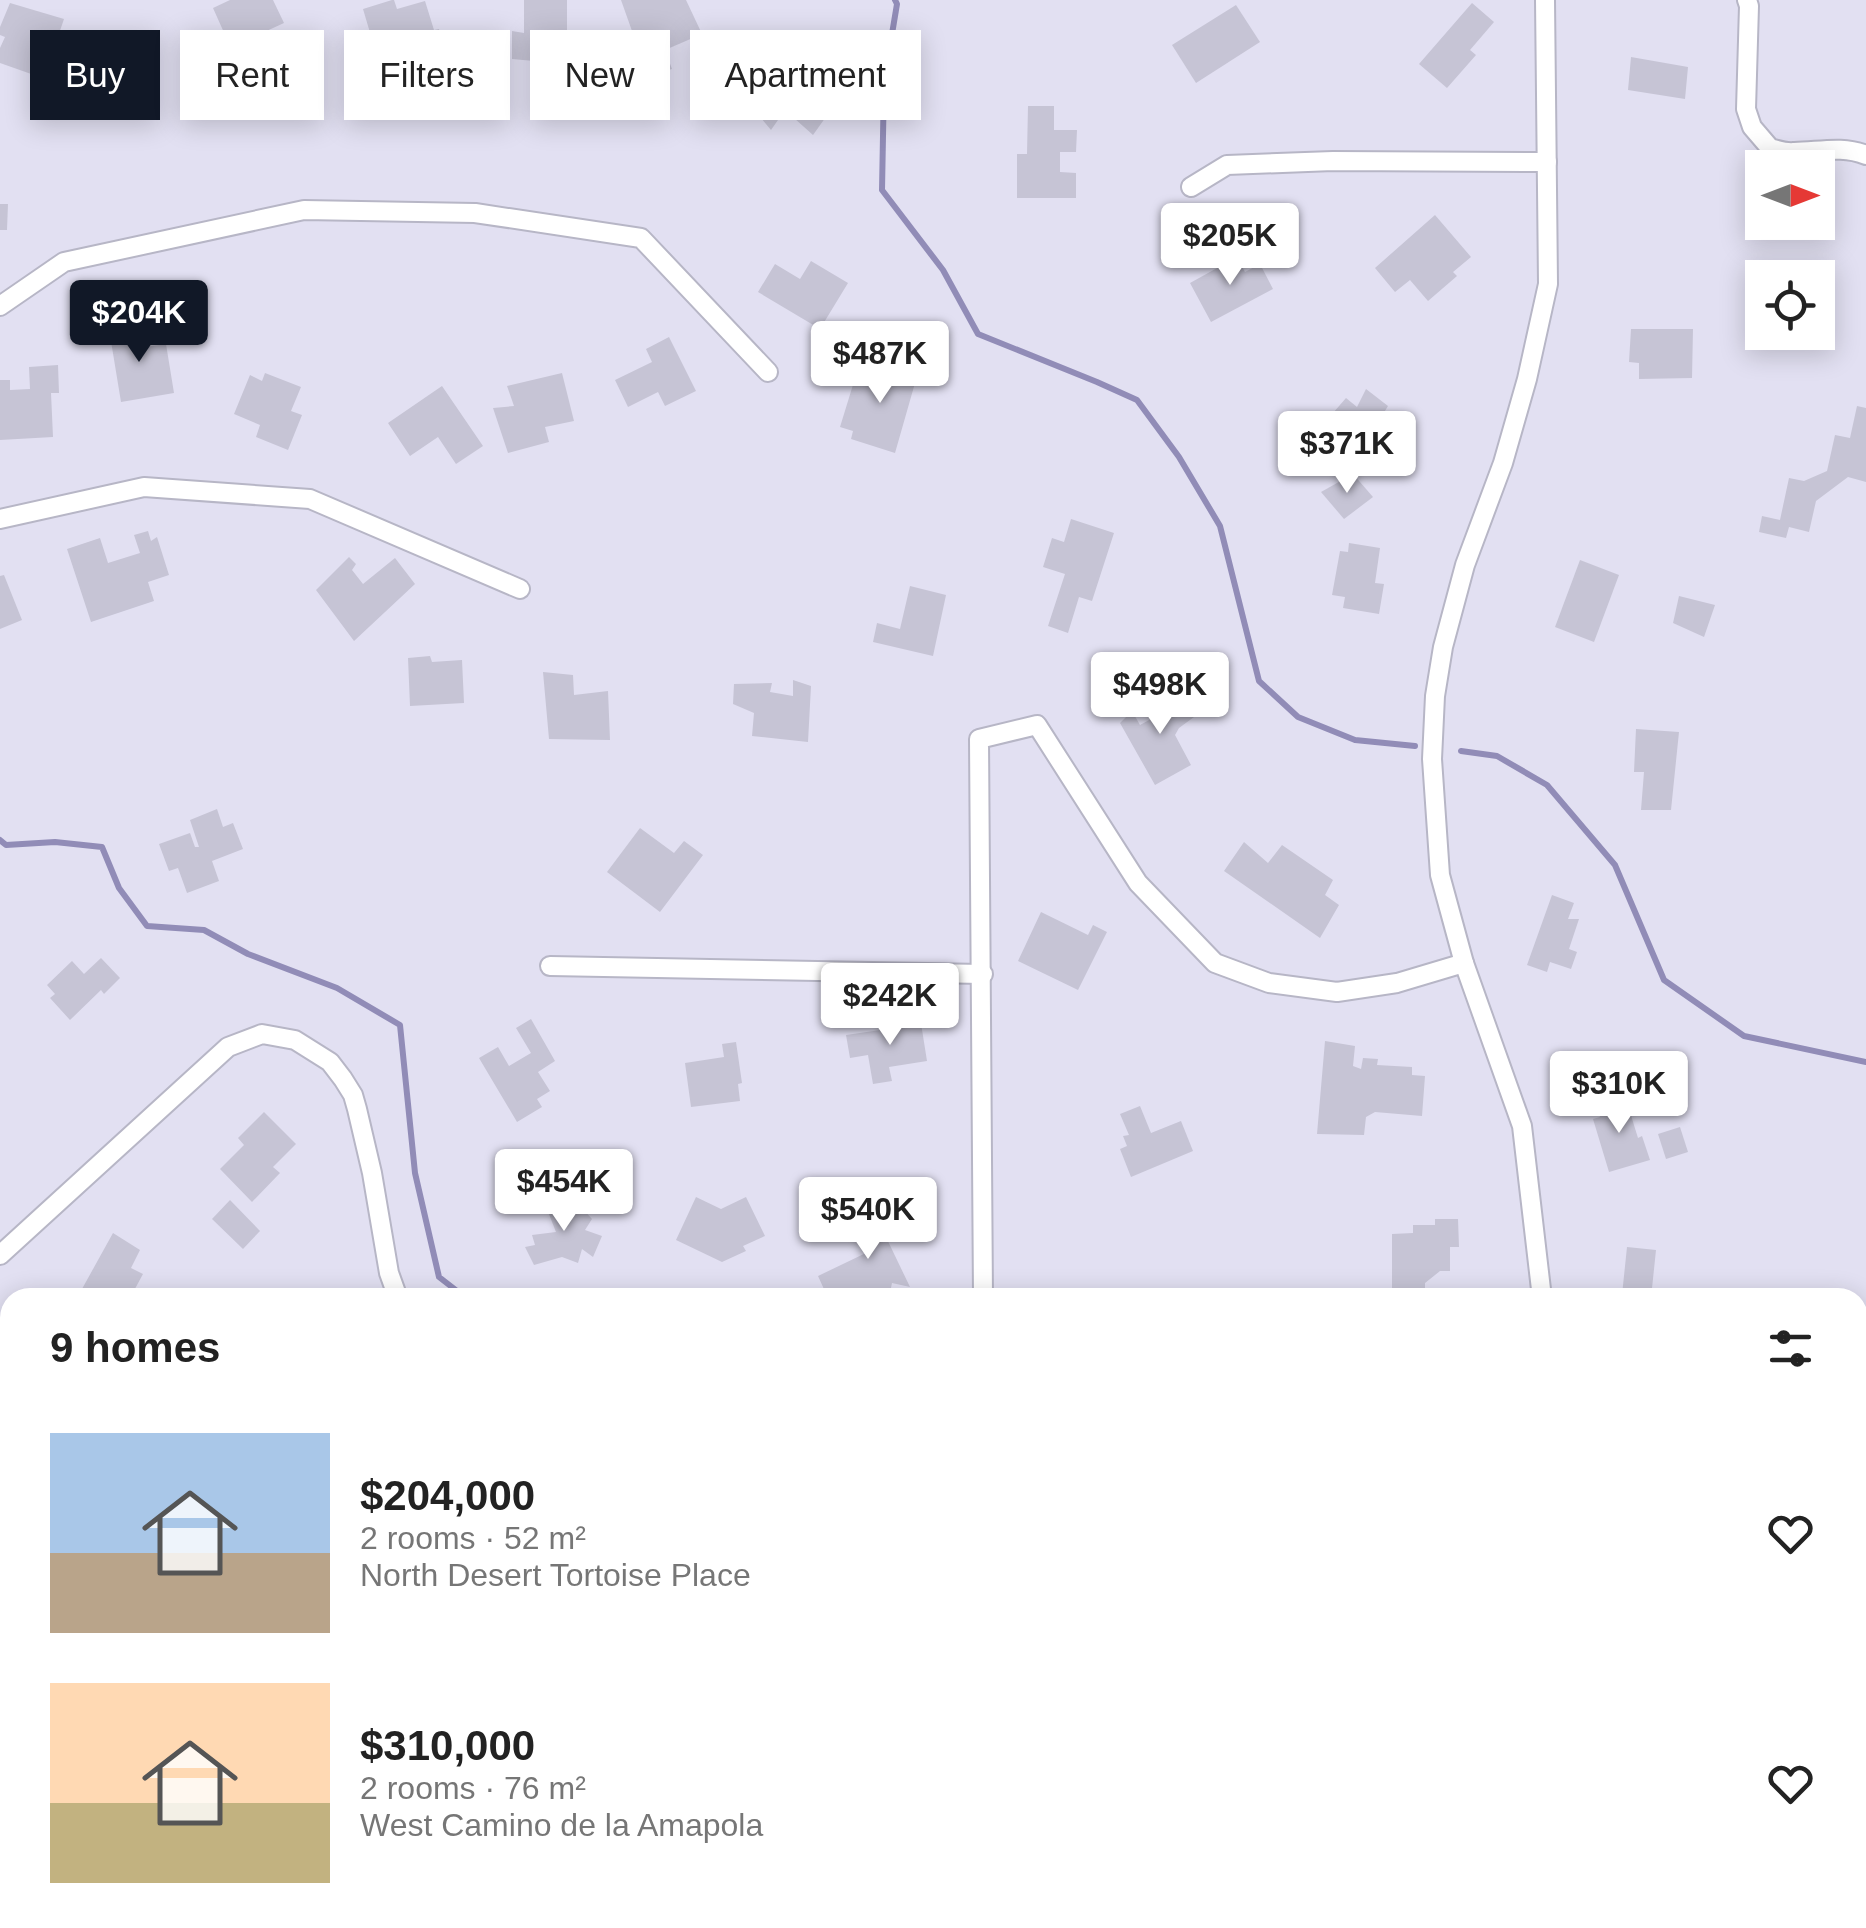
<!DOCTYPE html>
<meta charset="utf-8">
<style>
:root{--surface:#fff;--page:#f6f6f6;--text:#222;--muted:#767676;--accent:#111827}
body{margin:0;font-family:Helvetica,sans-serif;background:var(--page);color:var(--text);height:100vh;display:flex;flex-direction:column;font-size:38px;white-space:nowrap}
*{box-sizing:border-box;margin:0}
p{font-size:32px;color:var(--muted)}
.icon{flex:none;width:55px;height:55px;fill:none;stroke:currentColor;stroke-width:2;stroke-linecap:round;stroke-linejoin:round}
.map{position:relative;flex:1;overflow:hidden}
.sheet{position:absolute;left:0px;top:1288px;width:1868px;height:642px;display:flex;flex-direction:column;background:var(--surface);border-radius:30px 30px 0 0;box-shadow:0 5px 25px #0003}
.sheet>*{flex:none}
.hud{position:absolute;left:30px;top:30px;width:1000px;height:90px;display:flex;gap:20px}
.needle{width:65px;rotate:90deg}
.controls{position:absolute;left:1745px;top:150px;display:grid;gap:20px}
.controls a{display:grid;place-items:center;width:90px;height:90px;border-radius:0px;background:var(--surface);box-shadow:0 5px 25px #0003;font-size:50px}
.price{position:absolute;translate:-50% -85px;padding:0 22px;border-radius:10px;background:#fff;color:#222;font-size:32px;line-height:65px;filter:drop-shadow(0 2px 5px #0008)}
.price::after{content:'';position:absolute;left:50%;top:60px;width:30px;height:22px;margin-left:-15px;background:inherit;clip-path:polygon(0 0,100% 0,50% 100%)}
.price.selected{background:var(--accent);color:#fff}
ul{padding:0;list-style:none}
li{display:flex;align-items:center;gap:30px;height:250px;padding:0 50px}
li span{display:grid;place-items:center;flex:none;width:280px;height:200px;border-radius:0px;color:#555}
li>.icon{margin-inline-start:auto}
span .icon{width:120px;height:120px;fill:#fffc;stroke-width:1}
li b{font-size:42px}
h2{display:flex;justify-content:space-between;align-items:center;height:120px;padding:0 50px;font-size:42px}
.chip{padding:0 35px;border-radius:0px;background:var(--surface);box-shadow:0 5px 25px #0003;font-size:35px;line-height:90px}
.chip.selected{background:var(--accent);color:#fff}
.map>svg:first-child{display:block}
.green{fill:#cbc8ec}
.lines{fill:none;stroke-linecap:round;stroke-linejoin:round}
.stream{stroke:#918cb7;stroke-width:6}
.building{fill:#c6c4d5}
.minor-casing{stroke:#b7b6c6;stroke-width:22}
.minor{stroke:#fff;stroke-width:18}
</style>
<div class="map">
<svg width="1866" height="1928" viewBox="0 0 1866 1928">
<rect width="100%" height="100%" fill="#e2e0f2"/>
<!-- green -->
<rect class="green" x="1858" y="1511" width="8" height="45"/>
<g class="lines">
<!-- stream -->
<g class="stream">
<path d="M895,0l2,4 -13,78 -2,108 61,80 35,64 119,48 40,18 42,57 41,69 39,155 39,36 57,23 60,6"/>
<path d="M1461,751l36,5 50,29 68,80 49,115 80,56 122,26"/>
<path d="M0,840l6,5 49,-3 47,5 17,41 28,38 57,4 44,24 89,34 63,37 15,148 24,104 27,21"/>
<path d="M847,1920l3,8"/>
</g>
</g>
<!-- building -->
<g class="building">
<path d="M230,0h43l11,23 -33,15 4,8 -21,9 -21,-47z"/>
<path d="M392,0h2l3,9 28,-8 9,29 5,-1 10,31 -31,10 -6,-22 -11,-2 3,9 -25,8 -16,-54z"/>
<path d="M524,0h43v64l-55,-5v-28l12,2z"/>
<path d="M621,0h65l16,34 -37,16 7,19 -24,7z"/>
<path d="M10,3l54,16 -11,32 -8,-4 -11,28 -34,-12v-15l5,-11 -5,-2v-8z"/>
<path d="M1472,3l22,19 -24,28 6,5 -29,33 -28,-24z"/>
<path d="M1236,5l24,37 -64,41 -24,-38z"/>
<path d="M1631,57l57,10 -3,32 -57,-9z"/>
<path d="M794,61l44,39 -25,35 -28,-25 -14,20 -24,-29 18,-25 7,6z"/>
<path d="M1028,106h26v24h23l-1,22h-16v20l16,1v25h-59v-44h10z"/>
<path d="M0,204h8l-1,26h-7z"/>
<path d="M1435,215l36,42 -18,15 4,4 -29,25 -18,-21 -15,12 -20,-24z"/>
<path d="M1237,257l8,15 15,-8 13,25 -62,33 -21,-39z"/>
<path d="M811,261l37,22 -28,46 -62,-37 17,-28 25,15z"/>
<path d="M134,319l4,29 28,-4 8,49 -53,9 -13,-79z"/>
<path d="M1631,329h62l-1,49 -53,1v-16l-10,-1z"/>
<path d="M669,337l27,54 -31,15 -7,-14 -30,15 -13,-27 37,-18 -6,-13z"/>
<path d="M880,359l32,9 -4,13 7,2 -20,70 -44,-14 2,-8 -13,-4 16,-52 17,6z"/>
<path d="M58,365l1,28h-8l2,44 -53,3v-60h10v10l20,-1 -1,-22z"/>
<path d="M265,373l36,14 -10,24 11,4 -14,35 -32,-13 4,-12 -26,-11 16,-39 12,6z"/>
<path d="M562,373l12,48 -29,6 4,15 -41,11 -15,-45 21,-2 -7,-20z"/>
<path d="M442,386l41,60 -27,18 -18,-27 -28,19 -22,-33z"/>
<path d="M1366,389l22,17 -32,52 -36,-30 26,-30 11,9z"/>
<path d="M1857,406l9,2v74l-18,-5 -32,24 -7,31 -20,-5 -3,11 -27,-6 3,-16 18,4 9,-42 15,3 23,-10 8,-36 15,3z"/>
<path d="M1353,474l20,23 -29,22 -23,-27z"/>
<path d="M1071,519l43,14 -22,68 -13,-4 -11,36 -20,-7 17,-52 -22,-7 9,-29 12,4z"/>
<path d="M148,531l3,10 6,-4 12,38 -21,7 6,19 -63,21 -24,-73 33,-11 8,25 32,-10 -6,-18z"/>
<path d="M1349,543l31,5 -5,35 9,1 -5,30 -36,-6 2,-11 -13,-2 8,-44 8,1z"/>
<path d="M349,557l7,7 -4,6 11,14 32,-26 20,26 -61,57 -38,-51z"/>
<path d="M1580,560l39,15 -25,67 -39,-15z"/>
<path d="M4,575l18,45 -22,9v-53z"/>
<path d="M910,586l36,9 -13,61 -60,-14 4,-19 23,6z"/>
<path d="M1679,596l36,9 -11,32 -31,-14z"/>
<path d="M430,656l2,6 30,-2 2,43 -54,3 -2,-48z"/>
<path d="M543,672l30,3 1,20 34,-4 2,49 -61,-1z"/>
<path d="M793,680l18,6 -3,56 -56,-6 2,-23 -21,-9 1,-20 38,-1 -2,9 23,4z"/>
<path d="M1175,691l19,26 -15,11 -4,7 16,30 -36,20 -35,-62 12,-12 8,14 11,-6 -8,-15z"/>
<path d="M1636,729l43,3 -8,78h-30l3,-38h-10z"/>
<path d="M217,809l6,18 10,-4 10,26 -31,12 7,20 -32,12 -9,-25 -9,3 -10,-27 31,-11 5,14h4l-9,-27z"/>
<path d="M640,828l34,25 10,-12 19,14 -43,57 -53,-40z"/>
<path d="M1244,842l24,21 14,-18 51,35 -8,15 14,10 -19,33 -96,-67z"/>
<path d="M1552,895l22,8 -6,16h11l-10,30 8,3 -6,17 -21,-7 -3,10 -20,-7z"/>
<path d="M1041,912l47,23 5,-10 14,7 -29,58 -60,-29z"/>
<path d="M101,958l19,20 -16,16 -3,-4 -31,30 -20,-22 5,-4 -8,-9 25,-24 12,13z"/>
<path d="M907,1015l13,2 7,44 -38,6 3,14 -19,3 -5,-29 -18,3 -4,-23 62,-9z"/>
<path d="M531,1019l24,42 -17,11 12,19 -13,8 5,8 -25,15 -38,-64 19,-11 11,19 22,-13 -15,-25z"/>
<path d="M1325,1041l30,5 -2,20 8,3 2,-11 15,1 -1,6 35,2v8l13,1 -3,40 -47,-4 -9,5 -2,18 -47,-1z"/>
<path d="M736,1042l6,41 -4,1 2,17 -49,6 -6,-44 39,-6 -2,-13z"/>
<path d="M1622,1097l4,13 3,-1 9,29 4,-2 8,24 -41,12 -16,-53 7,-2 -4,-12z"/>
<path d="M1140,1106l11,27 30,-12 12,30 -62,26 -11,-28 7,-3 -4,-10 6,-1 -9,-21z"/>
<path d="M264,1112l32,32 -23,23 7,6 -28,29 -32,-33 24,-24 -6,-7z"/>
<path d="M1680,1127l8,25 -22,7 -8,-25z"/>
<path d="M564,1193l9,24 8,-10 11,12 -7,11 17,6 -9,21 -11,-8 -4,14 -16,-6 -28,8 -9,-18 10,-2 -3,-10 24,-3 -13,-33z"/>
<path d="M696,1197l25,12 25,-12 19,39 -22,10 3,5 -24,11 -46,-22z"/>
<path d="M230,1200l30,31 -17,18 -31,-30z"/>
<path d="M883,1203l13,27 -11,5 25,52 -18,-4 -3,15h-61l-10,-22 50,-24 -16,-33z"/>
<path d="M1435,1219h23l1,28h-9v24h-10l-15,12v5l-33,1v-55l21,-1v-8h22z"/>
<path d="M113,1233l27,17 -9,18 12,6 -13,24h-53z"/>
<path d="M1627,1247l29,3 -5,48h-42l1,-9 12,6z"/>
<path d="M8,1626l2,2v40l-10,-8v-25z"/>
<path d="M1858,1899l8,10v19h-25l-7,-8h24z"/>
<path d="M380,1920h22l-4,8h-8z"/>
</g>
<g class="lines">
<!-- minor casing -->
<g class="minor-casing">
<g id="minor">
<path d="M1747,0l2,6 -3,103 6,18 18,21c7,2 16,5 24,4 24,0 48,-7 72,3"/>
<path d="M1191,187l36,-22 106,-4 214,1"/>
<path d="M0,306l64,-44 240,-52 171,3 166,25 127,134"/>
<path d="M0,519l144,-32 166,12 210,90"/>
<path d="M550,966l433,8"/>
<path d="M0,1255l228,-208 34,-13 33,6 35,22 13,17 10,16 4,14 15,64 17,100 9,25"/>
<path d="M983,1298l-4,-559 58,-14 101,158 77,80 54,20 68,9 60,-9 67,-20"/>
<path d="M1542,1298l-20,-172 -58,-163 -24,-88 -8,-116 3,-63 8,-49 22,-82 38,-102 24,-84 21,-95 -3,-284"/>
<path d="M0,1742l10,-2"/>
<path d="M1454,1920l30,8"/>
<path d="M1194,1928l11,-8"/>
</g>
</g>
<!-- minor -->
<use href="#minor" class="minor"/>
</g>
</svg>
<div class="controls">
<a><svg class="needle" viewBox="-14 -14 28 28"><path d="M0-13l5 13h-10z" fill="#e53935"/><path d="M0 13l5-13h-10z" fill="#767676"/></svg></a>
<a><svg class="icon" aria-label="locate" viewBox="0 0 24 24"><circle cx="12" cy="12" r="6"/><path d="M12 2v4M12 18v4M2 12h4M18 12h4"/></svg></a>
</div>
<b class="price" style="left:1230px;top:288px">$205K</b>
<b class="price selected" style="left:139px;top:365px">$204K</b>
<b class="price" style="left:880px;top:406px">$487K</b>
<b class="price" style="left:1347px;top:496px">$371K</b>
<b class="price" style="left:1160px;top:737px">$498K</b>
<b class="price" style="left:890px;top:1048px">$242K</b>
<b class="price" style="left:1619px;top:1136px">$310K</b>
<b class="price" style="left:564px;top:1234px">$454K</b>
<b class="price" style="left:868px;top:1262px">$540K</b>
<div class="hud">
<a class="chip selected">Buy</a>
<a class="chip">Rent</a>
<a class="chip">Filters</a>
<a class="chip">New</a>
<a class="chip">Apartment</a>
</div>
<section class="sheet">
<h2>9 homes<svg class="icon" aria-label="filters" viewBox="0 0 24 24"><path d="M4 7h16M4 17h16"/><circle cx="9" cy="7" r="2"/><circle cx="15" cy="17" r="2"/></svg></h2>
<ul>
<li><span style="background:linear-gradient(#a9c7e8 60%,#b9a48a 0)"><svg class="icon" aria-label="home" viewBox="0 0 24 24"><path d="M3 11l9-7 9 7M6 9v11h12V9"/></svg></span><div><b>$204,000</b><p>2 rooms · 52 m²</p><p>North Desert Tortoise Place</p></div><svg class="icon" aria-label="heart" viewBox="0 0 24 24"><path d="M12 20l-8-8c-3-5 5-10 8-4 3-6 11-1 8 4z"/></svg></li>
<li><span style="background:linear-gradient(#ffd9b3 60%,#c2b280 0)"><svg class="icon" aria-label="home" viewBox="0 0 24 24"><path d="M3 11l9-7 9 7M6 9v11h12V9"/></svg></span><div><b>$310,000</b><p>2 rooms · 76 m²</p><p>West Camino de la Amapola</p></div><svg class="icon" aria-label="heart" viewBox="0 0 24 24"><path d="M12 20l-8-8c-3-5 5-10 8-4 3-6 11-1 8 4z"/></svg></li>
</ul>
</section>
</div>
